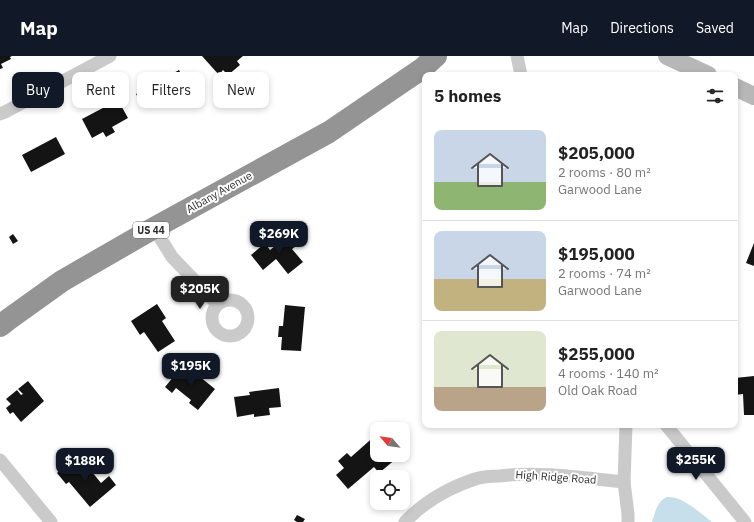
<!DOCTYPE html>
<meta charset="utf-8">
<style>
:root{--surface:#fff;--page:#f6f6f6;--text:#222;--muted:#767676;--line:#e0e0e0;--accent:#111827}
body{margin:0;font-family:"IBM Plex Sans",sans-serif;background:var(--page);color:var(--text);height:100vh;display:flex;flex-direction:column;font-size:15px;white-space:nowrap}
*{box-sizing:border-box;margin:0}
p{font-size:13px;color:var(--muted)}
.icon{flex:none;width:22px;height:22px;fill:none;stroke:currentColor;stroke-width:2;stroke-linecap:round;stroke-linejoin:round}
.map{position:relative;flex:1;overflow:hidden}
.sheet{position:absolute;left:422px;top:16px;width:316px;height:356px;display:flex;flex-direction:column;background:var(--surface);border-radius:8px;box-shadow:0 2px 6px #0003}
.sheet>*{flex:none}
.hud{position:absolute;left:12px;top:16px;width:350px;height:36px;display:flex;gap:8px}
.needle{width:26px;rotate:298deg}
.fabs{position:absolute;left:370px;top:366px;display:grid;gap:8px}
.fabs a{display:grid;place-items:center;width:40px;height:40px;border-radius:8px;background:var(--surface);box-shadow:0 2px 6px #0003;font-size:20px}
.price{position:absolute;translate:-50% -34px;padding:0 9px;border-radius:8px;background:var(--accent);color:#fff;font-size:13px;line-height:26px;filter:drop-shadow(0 1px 2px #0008)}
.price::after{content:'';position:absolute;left:50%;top:24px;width:12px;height:9px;margin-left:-6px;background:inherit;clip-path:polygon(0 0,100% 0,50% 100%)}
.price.on{background:#222;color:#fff}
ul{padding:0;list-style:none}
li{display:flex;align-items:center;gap:12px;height:100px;padding:0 12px}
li+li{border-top:1px solid var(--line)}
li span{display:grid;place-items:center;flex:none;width:112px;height:80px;border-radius:8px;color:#555}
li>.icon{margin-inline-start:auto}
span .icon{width:48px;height:48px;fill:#fffc;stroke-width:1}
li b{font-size:17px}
h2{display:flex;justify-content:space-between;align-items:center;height:48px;padding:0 12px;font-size:17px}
.chip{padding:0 14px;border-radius:8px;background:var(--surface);box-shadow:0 2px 6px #0003;font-size:14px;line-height:36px}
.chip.on{background:var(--accent);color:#fff}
header{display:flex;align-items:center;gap:24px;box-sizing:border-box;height:56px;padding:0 20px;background:var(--accent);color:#fff}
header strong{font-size:19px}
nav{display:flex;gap:22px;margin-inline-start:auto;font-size:14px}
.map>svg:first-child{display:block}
.water{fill:#c7dfeb}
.building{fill:#141414}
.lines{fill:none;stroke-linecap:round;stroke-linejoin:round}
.street{stroke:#cacaca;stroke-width:13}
.secondary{stroke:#b7b7b7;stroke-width:18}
.highway{stroke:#949494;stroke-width:22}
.labels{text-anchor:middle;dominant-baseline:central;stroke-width:4;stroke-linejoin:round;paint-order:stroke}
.shield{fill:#fff;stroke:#6c6c6c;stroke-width:1}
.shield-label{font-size:10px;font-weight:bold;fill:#2d2d2d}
.street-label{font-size:11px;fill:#2d2d2d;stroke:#fff}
</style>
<header>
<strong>Map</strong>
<nav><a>Map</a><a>Directions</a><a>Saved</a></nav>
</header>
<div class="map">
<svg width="754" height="466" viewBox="0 0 754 466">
<rect width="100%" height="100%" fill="#fff"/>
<!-- water -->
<path class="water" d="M667,441c16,-1 33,16 45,25h-60c3,-9 5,-21 15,-25z"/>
<!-- building -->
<g class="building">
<path d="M0,0h12l-2,1 1,2 -10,5 2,4 -3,1z"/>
<path d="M202,0h41l-6,5 3,4 -12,10 -5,-5 -4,5z"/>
<path d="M179,14l9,17 -24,13 -2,-3 -18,10 -8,-13z"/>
<path d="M118,44l10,18 -16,9 3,5 -9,5 -3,-5 -11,6 -10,-19z"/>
<path d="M56,81l9,17 -34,18 -9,-17z"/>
<path d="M13,178l5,7 -5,3 -4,-7z"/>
<path d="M292,180l7,8 -7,5 11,13 -15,12 -12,-15 -13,11 -12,-15 14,-12 5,7 14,-11 2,2z"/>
<path d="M754,187v23l-8,-3z"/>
<path d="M157,248l9,14 -4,3 13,20 -17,11 -14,-20 -4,3 -9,-14z"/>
<path d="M285,249l20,2 -4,44 -20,-1 1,-13h-4l1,-11h4z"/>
<path d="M184,308l31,25 -17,21 -9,-7 2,-3 -15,-12 -4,5 -7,-6z"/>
<path d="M754,320v39h-10l-1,-21 -8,1v-17z"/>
<path d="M28,325l16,20 -23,21 -8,-10 -3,2 -4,-6 5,-4 -5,-5 11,-9 4,5 2,-1 -5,-5z"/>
<path d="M279,332l2,19 -12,1 1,7 -16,2v-3l-17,3 -3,-20 16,-2 -1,-3z"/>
<path d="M377,378v21h17l3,3 -18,15 -5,-6 -26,22 -12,-14 8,-7 -6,-7 9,-8 4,4z"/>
<path d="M76,401l15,17 1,-2 9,11 8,-7 7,9 -26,22 -21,-25 -3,2 -9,-11z"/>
<path d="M297,459l8,4 -2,3h-6l-3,-2z"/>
</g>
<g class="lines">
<!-- street -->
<g class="street">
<path d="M517,0l4,19"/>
<path d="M0,58l5,-2 105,-56"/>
<path d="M154,172l18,29 45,47"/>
<circle cx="230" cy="262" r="18"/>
<path d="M626,369l-2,57 4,32v8"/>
<path d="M666,369l79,97"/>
<path d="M0,404l51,62"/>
<path d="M405,466c19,-20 43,-34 70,-43 7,-2 16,-3 24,-3 40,-5 84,2 125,6"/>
</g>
<!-- secondary -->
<g class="secondary">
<path d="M667,0l41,19"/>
<path d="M735,31l19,9"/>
</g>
<!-- highway -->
<path class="highway" d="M0,270l9,-7 53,-38 92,-53 175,-96 94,-64 13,-12"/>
</g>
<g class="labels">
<!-- shield labels -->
<rect class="shield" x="133" y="166" width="36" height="16" rx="3"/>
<g class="shield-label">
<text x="151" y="174">US 44</text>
</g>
<!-- street labels -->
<g class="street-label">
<text transform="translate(219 136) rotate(-29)">Albany Avenue</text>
<text transform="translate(556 421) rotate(4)">High Ridge Road</text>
</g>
</g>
</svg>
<div class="fabs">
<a><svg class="needle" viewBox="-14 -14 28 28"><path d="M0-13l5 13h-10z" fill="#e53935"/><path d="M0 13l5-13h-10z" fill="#767676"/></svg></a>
<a><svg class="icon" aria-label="locate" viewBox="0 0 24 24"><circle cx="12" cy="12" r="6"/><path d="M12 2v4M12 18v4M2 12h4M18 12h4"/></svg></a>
</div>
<b class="price" style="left:279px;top:199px">$269K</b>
<b class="price on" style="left:200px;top:254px">$205K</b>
<b class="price" style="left:191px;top:331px">$195K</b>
<b class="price" style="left:696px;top:425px">$255K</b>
<b class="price" style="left:85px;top:426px">$188K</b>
<div class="hud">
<a class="chip on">Buy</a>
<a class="chip">Rent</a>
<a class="chip">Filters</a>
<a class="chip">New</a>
</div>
<section class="sheet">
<h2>5 homes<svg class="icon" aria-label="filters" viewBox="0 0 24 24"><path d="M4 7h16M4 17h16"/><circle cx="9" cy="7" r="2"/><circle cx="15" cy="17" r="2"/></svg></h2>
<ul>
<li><span style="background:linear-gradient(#c9d6e8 65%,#8fb573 0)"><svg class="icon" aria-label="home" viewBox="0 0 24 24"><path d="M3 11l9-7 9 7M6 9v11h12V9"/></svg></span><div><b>$205,000</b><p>2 rooms · 80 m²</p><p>Garwood Lane</p></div></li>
<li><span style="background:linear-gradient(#c9d6e8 60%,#c2b280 0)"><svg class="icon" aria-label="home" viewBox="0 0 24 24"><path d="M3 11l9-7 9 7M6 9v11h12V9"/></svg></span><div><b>$195,000</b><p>2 rooms · 74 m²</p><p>Garwood Lane</p></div></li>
<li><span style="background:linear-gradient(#dfe7d0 70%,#b9a48a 0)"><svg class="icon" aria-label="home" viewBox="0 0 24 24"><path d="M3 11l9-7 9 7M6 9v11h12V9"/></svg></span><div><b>$255,000</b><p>4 rooms · 140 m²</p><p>Old Oak Road</p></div></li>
</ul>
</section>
</div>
